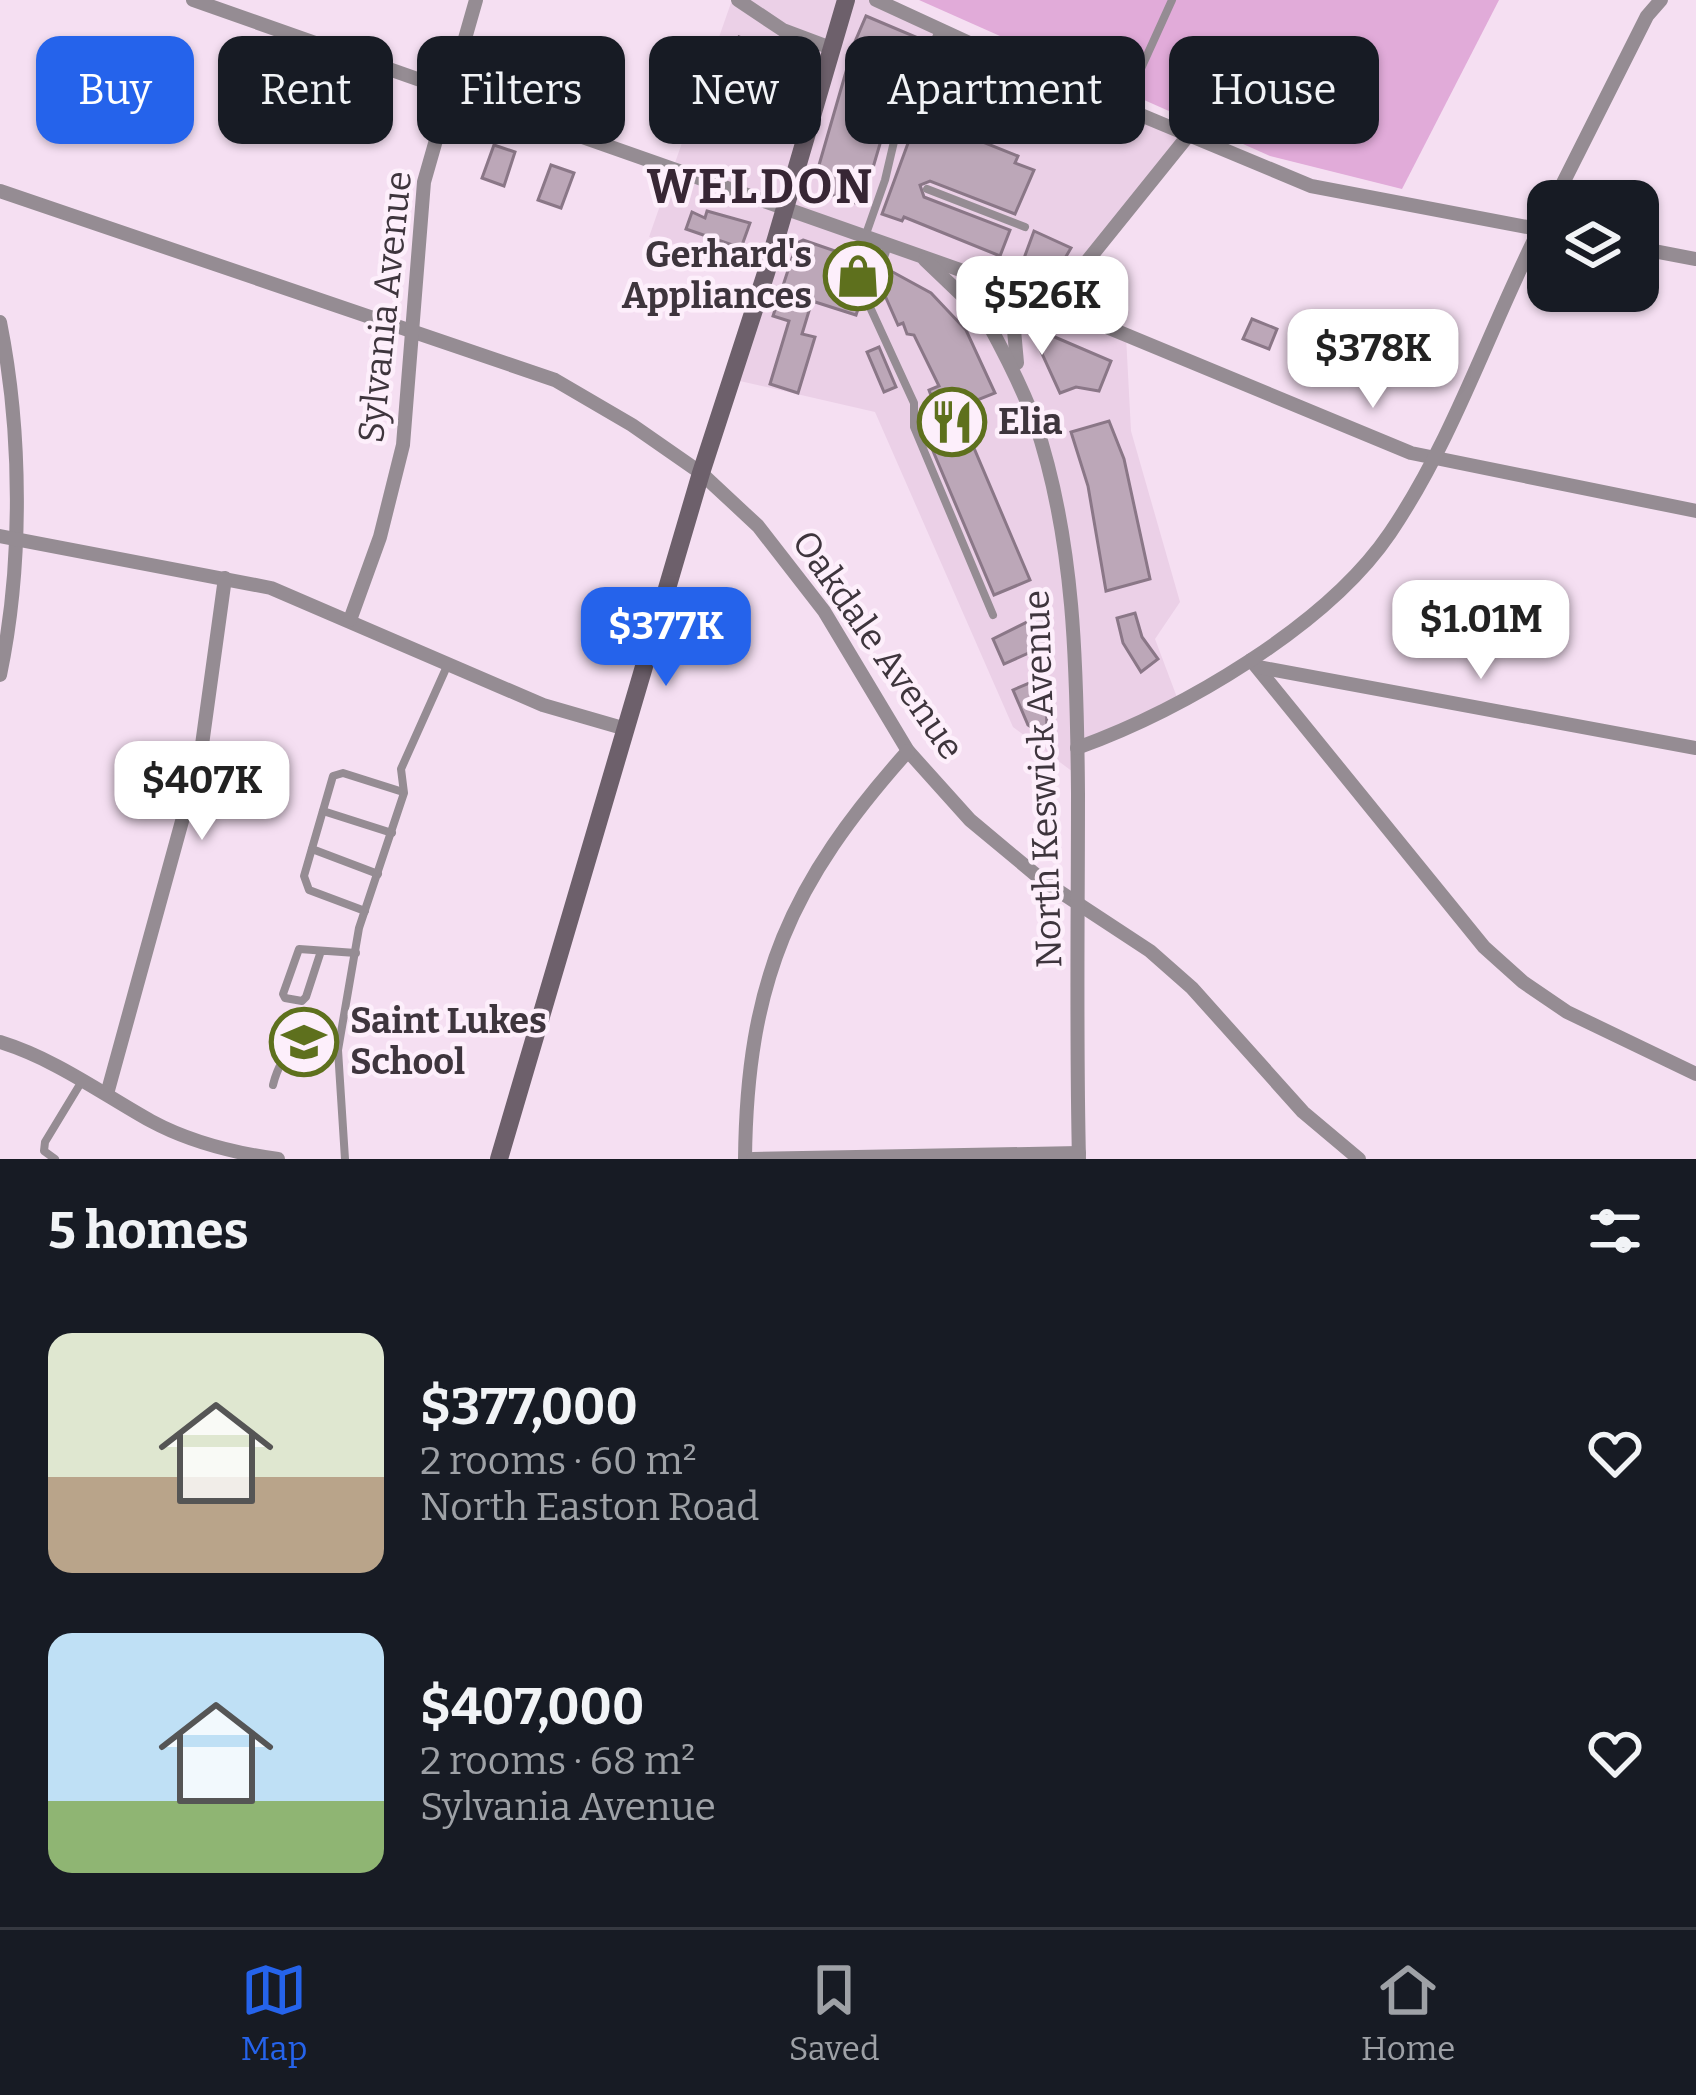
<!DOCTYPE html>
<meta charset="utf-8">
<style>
:root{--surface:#171b24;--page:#242831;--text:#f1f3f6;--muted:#9ea1a6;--line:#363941;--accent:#2563eb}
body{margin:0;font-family:Bitter,serif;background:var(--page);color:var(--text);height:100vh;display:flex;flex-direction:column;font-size:45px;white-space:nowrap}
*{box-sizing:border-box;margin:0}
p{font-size:39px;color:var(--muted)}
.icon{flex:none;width:66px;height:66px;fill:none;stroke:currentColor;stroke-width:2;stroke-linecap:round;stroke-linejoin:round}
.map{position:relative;height:1159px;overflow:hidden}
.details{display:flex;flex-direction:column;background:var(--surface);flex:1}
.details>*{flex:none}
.banner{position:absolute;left:36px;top:36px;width:1626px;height:108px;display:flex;gap:24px}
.fabs{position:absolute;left:1527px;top:180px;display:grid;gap:24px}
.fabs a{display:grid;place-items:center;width:132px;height:132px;border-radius:24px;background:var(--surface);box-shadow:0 3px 9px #0004;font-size:60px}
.price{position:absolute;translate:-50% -102px;padding:0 27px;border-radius:24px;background:#fff;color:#222;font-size:39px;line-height:78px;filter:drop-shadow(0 3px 6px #0008)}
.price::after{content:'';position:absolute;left:50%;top:72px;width:36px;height:27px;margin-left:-18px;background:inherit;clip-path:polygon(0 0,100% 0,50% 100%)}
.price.on{background:var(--accent);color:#fff}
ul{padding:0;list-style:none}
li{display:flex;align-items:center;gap:36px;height:300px;padding:0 48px}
li span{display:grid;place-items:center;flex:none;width:336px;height:240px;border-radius:24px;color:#555}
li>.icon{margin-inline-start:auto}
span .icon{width:144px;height:144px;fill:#fffc;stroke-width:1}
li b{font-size:51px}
h2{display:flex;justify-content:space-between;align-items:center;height:144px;padding:0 48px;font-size:51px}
.chip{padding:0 42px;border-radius:24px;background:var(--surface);box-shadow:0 3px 9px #0004;font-size:42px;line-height:108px}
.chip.on{background:var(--accent);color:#fff}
.dock{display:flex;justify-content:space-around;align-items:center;height:168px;border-top:3px solid var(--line);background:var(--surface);font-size:33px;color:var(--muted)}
.dock a{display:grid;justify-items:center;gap:6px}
.dock .on{color:var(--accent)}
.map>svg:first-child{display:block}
.built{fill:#ebd0e7}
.park{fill:#e1abd9}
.building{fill:#bca7b8;stroke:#8a7787;stroke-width:3}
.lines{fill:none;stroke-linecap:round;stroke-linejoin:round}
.lane{stroke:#958c93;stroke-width:8}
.street{stroke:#958c93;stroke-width:14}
.secondary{stroke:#6d606b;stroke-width:18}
.labels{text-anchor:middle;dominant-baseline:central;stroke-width:9;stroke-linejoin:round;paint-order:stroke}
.poi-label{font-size:36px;font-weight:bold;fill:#3e353d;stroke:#fdeffb;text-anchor:start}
.street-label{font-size:36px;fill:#3e353d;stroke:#fdeffb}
.district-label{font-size:48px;font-weight:bold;letter-spacing:3px;fill:#372634;stroke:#fdeffb}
</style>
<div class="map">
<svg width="1696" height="1159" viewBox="0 0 1696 1159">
<rect width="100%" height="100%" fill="#f5dff2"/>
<!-- built -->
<path class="built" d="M732,0h144l311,137 -135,169 74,30 5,95 49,171 -25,37 23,61 -100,48 -1,27 -64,-48 -138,-315 -144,-33 35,-106 -117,-36z"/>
<!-- park -->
<path class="park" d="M919,0h580l-97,189 -132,-33z"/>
<!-- building -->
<g class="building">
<path d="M866,16l57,24 -7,21 -10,-2 -7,21 -8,-2 -11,40 7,2 -25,85 -31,-10 -14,-23 37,-128z"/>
<path d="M739,37l57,22 -10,31 -26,-9 -12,36 -9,4 -28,-9 13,-34 17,5 9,-24 -17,-5z"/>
<path d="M918,116l100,40 -3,7 19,7 -19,44 -85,-33 -10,4 4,12 86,33 -10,26 -96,-39 -2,4 -20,-7z"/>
<path d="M494,145l21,7 -11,34 -22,-8z"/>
<path d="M551,165l23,8 -13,35 -23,-8z"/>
<path d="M707,211l43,12 -9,25 -55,-19 6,-17 13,6z"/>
<path d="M1034,231l37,17 -10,17 -5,-2 -7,9 -26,-11z"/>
<path d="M803,240l70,24 -17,51 -44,-14 -10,33 13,3 -17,56 -28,-9 19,-63 -16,-5 24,-73z"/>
<path d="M889,270l42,23 35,37 29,63 -38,15 73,172 -36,15 -72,-170 17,-8 -10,-27 10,-4 -25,-51 -7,-1 -4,-11 -5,2 -12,-27 -5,-2z"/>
<path d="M1252,319l25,10 -8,20 -26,-10z"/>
<path d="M1050,335l61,26 -12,30 -23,-4 -16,6 -21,-46 2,-8z"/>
<path d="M879,347l17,40 -12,5 -17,-40z"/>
<path d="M1109,421l15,38 26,120 -44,12 -18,-105 -17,-54z"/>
<path d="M1135,613l7,24 16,22 -17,13 -18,-29 -6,-25z"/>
<path d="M1041,615l10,28 -47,21 -11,-25z"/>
<path d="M1046,676l1,61 -19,-12 -15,-35z"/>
</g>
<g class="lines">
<!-- lane -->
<g class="lane">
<path d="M1124,106l48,-106"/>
<path d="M927,189l98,38"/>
<path d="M866,234l19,-54 15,-64 39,-85"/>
<path d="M888,245l-19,60 45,98v24l79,188"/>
<path d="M323,811l69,22"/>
<path d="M312,849l66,25"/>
<path d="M365,911l-56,-21 -5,-14 29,-100 10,-3 60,19"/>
<path d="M321,951l-15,46 -4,4 -17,-3 -2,-4 16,-45 57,4"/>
<path d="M273,1085c10,-40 27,-41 65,-35"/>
<path d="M55,1159l-11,-8 1,-9 37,-61"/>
<path d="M345,1159l-7,-109 21,-122 45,-135 -3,-24 47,-105"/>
</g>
<!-- street -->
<g class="street">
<path d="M193,0l807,284"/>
<path d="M738,0l45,30 48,18"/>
<path d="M876,0l215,99 33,9 187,78 232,44"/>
<path d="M0,191l555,189 77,45 69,48 57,53 66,85 84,140 62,69 72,60 108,71 42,37 111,124 56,47"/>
<path d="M1554,201l93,-185 14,-16"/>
<path d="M1638,248l58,11"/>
<path d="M925,260l67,64h12l12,-9 3,-14 -8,-13"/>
<path d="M1051,306l136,-169"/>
<path d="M980,315c-7,-18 4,-32 23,-31l408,169 285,58"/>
<path d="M1013,319l4,44"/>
<path d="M0,322c22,110 23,243 0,353"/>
<path d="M988,323c18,33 34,64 47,99 40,118 42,248 43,371 0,122 -2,244 1,366"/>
<path d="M0,536l271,52 272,117 83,24"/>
<path d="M350,620l30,-83 23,-92 21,-263 52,-182"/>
<path d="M1251,660l233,287 39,35 44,30 129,62"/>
<path d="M1258,667l438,81"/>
<path d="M1077,748c105,-38 250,-122 313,-215 67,-99 103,-216 158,-321"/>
<path d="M0,1042c55,17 101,51 151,79 39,21 83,32 127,38"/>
<path d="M107,1094l94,-342 24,-174"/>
<path d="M745,1159c2,-178 45,-276 163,-408"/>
<path d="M753,1159l326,-6"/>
</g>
<!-- secondary -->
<path class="secondary" d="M499,1159l202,-686 65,-200 80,-273"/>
</g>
<!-- icons -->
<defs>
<g id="shop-ring" transform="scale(3.45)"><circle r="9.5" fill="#fdeffb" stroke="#5e701d" stroke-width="1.5"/><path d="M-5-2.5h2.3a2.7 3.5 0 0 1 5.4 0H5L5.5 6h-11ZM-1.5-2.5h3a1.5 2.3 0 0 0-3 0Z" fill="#5e701d"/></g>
<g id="restaurant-ring" transform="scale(3.45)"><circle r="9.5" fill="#fdeffb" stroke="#5e701d" stroke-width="1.5"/><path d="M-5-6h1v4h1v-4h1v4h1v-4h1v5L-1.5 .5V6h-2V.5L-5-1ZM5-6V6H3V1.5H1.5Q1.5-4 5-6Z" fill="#5e701d"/></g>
<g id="school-ring" transform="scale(3.45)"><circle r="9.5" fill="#fdeffb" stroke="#5e701d" stroke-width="1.5"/><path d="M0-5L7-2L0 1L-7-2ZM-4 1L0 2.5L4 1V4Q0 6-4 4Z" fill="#5e701d"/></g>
</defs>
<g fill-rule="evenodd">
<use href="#shop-ring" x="858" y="276"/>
<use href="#restaurant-ring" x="952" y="422"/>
<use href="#school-ring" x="304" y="1042"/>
</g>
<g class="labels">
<!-- poi labels -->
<g class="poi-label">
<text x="812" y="255" text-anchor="end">Gerhard's<tspan x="812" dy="41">Appliances</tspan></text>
<text x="998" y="422">Elia</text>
<text x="350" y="1021">Saint Lukes<tspan x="350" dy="41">School</tspan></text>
</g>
<!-- street labels -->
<g class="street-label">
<text transform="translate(385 307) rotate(-84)">Sylvania Avenue</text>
<text transform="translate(878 645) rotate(55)">Oakdale Avenue</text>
<text transform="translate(1043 779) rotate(-92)">North Keswick Avenue</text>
</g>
<!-- district labels -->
<g class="district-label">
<text x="761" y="187">WELDON</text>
</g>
</g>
</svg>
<div class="fabs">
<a><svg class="icon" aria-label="layers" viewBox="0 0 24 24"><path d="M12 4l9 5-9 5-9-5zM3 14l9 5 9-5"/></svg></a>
</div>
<b class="price" style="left:1042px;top:358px">$526K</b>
<b class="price" style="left:1373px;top:411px">$378K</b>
<b class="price" style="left:1481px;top:682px">$1.01M</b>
<b class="price on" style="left:666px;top:689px">$377K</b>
<b class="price" style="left:202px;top:843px">$407K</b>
<div class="banner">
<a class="chip on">Buy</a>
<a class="chip">Rent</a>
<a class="chip">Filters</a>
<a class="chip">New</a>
<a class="chip">Apartment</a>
<a class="chip">House</a>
</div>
</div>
<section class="details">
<h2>5 homes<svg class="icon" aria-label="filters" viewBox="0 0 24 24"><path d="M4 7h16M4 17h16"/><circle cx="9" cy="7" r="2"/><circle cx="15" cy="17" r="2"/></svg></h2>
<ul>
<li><span style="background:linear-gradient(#dfe7d0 60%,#b9a48a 0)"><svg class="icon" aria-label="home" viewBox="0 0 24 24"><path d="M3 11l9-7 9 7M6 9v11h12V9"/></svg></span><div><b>$377,000</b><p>2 rooms · 60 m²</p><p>North Easton Road</p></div><svg class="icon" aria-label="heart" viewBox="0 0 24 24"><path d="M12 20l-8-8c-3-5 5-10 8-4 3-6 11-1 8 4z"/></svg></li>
<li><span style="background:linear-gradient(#bfe0f5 70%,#8fb573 0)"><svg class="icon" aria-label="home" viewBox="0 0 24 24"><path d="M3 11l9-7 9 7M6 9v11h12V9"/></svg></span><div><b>$407,000</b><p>2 rooms · 68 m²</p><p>Sylvania Avenue</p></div><svg class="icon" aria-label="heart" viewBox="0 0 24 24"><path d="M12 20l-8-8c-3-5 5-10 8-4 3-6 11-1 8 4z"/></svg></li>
</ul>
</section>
<nav class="dock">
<a class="on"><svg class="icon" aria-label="map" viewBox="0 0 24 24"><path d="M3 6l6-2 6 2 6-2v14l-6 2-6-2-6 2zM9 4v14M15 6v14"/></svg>Map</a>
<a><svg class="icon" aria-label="saved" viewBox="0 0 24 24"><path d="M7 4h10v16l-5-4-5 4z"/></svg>Saved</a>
<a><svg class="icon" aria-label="home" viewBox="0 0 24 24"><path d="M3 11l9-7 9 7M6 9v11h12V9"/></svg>Home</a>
</nav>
